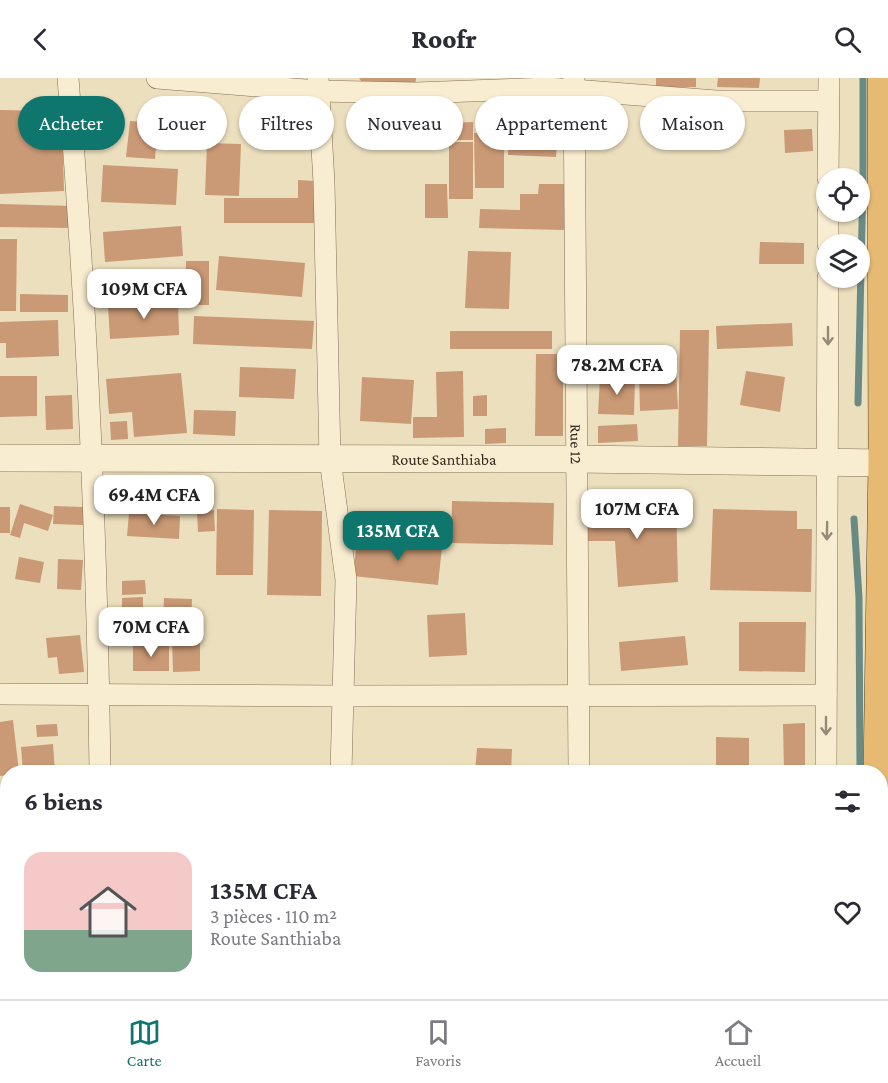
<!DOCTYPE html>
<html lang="fr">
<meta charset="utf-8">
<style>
:root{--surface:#fff;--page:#f2f2f3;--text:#2b2b33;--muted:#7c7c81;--line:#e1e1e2;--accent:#0f766e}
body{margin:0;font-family:"Crimson Pro",serif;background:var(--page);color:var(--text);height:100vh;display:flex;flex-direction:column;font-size:22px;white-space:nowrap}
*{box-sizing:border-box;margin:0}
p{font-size:20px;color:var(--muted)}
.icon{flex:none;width:33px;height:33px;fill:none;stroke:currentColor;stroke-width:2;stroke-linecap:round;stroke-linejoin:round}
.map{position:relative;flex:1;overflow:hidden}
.side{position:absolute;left:0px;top:687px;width:888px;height:234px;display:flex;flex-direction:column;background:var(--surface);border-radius:24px 24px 0 0;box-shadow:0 2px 4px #0004}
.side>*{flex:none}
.hud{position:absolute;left:18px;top:18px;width:852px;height:54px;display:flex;gap:12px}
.tools{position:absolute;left:816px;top:90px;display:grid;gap:12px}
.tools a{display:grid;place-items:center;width:54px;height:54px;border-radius:50%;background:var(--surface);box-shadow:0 2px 4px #0004;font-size:30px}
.price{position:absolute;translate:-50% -51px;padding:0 14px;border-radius:12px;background:#fff;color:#222;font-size:20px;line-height:39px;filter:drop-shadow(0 2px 3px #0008)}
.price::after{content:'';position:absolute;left:50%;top:36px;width:18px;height:14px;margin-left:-9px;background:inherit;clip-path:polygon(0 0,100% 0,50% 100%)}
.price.current{background:var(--accent);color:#fff}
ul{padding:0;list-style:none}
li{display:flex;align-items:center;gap:18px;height:150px;padding:0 24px}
li span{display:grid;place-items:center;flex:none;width:168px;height:120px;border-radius:18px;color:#555}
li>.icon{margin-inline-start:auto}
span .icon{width:72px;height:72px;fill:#fffc;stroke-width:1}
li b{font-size:26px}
h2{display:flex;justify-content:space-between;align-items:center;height:72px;padding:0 24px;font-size:26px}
.tag{padding:0 21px;border-radius:27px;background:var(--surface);box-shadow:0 2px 4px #0004;font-size:21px;line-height:54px}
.tag.current{background:var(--accent);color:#fff}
header{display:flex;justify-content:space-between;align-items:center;height:78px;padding:0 24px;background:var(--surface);font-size:27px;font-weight:800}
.menu{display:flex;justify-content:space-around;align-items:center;height:84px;border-top:2px solid var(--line);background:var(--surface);font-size:16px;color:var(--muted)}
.menu a{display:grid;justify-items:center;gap:3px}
.menu .current{color:var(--accent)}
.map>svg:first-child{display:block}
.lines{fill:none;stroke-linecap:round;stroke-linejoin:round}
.stream{stroke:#698b83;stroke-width:7}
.building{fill:#ca9975}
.minor-casing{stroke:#847057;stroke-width:22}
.tertiary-casing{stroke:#847057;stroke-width:28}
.trunk-casing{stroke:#523e2c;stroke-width:34}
.minor{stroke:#f8ecd1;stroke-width:21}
.tertiary{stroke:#f8ecd1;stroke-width:27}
.trunk{stroke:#e6ba72;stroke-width:33}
.oneway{stroke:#968a76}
.labels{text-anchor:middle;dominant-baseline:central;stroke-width:5;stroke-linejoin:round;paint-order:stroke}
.street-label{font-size:16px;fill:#34281c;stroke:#f4e9ce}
</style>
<header><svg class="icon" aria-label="back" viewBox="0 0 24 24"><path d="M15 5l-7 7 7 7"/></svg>Roofr<svg class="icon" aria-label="search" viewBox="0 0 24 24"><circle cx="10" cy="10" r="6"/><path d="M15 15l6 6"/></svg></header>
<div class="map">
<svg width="888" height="921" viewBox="0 0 888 921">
<rect width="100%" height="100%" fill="#ecdfbe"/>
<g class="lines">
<!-- stream -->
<g class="stream">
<path d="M858,325l5,-223v-102"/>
<path d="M854,441l5,79 1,174"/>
<path d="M861,914v7"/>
</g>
</g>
<!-- building -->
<g class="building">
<path d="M359,0h57l-1,11 -50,-3z"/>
<path d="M656,0h40v9l-40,1z"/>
<path d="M718,0h42l-1,10 -42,-1z"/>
<path d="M0,32l55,1 7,10 2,70 -64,3z"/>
<path d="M130,43l28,2 -3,36 -29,-2z"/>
<path d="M473,44v18h-24v-17z"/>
<path d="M510,46l48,3 -2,30 -48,-2z"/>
<path d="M812,51l1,22 -28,2 -1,-23z"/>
<path d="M474,55h30v55h-29z"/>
<rect x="449" y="64" width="24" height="57"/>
<path d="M207,65l34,1 -2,52 -34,-1z"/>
<path d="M103,87l75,4 -2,36 -75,-3z"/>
<path d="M298,102l16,1v42h-90v-25h74z"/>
<path d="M425,106h22l1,34h-23z"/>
<path d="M539,106h27l-1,46 -86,-2 1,-19 40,1v-16h18z"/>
<path d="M0,126l72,2 -1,22 -71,-1z"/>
<path d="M181,148l2,30 -78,6 -2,-30z"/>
<path d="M0,161h17l-1,72h-16z"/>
<path d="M760,164l44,1v21h-45z"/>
<path d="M468,173l43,1 -2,57 -44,-1z"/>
<path d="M219,178l86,7 -3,34 -86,-7z"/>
<path d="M186,183h23v44h-24z"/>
<path d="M20,216l48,1v17h-48z"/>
<path d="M178,224l1,33 -69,4 -2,-33z"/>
<path d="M194,238l120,5 -2,28 -119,-5z"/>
<path d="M58,242l1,36 -53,2v-15h-6v-21z"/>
<path d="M792,245l1,23 -76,3 -1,-23z"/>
<path d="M680,252h29l-2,116h-29z"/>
<rect x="450" y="253" width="102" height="18"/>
<path d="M536,276h27v82h-28z"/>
<path d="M240,289l56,2 -2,30 -55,-2z"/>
<path d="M463,293l1,66 -51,1v-21h24l-1,-45z"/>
<path d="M676,293l2,38 -38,2 -1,-39z"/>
<path d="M746,293l39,6 -5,35 -40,-7z"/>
<path d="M181,295l6,60 -53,4 -2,-25 -23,2 -3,-35z"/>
<path d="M0,298h37v40l-37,1z"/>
<path d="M362,299l52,3 -3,44 -51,-3z"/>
<path d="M600,299l35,1 -1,37 -36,-1z"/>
<path d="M72,317l1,34 -27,1 -1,-34z"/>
<path d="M487,317v21h-14v-20z"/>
<path d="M194,332l42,1 -1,25 -42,-2z"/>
<path d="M127,343l1,18 -17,1 -1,-18z"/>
<path d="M637,346l1,17 -40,2v-17z"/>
<path d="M506,350v15l-21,1v-15z"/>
<path d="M452,423l102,2 -1,42 -102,-2z"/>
<path d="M676,425l2,79 -60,5 -3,-46h-33v-37z"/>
<path d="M20,426l33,11 -5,16 -24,-8 -4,15 -10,-3z"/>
<path d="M54,428l29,1v18l-30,-1z"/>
<rect x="0" y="429" width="10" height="26"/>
<path d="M217,431l37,1 -1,65h-37z"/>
<path d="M713,431l84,2v18h15l-1,63 -101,-2z"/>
<path d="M214,432l1,21 -17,1 -1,-21z"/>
<path d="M269,432l53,1 -1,85 -54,-1z"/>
<path d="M129,435l51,3 -1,23 -52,-3z"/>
<path d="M357,461l85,8 -4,38 -85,-9z"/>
<path d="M19,479l25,5 -4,21 -25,-4z"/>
<path d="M58,481l25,1 -2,30 -24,-1z"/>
<path d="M145,502l1,14 -24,1v-14z"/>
<path d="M143,519v12l-21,1v-12z"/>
<path d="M164,520l28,1 -1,23h-28z"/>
<path d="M465,535l2,42 -38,2 -2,-42z"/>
<path d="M739,544h67l-1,50 -66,-1z"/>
<path d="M80,557l4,37 -25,2 -2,-17 -9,1 -2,-20z"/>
<path d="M200,558v35l-27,1 -1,-35z"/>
<path d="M685,558l3,29 -67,6 -2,-29z"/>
<path d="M169,567v26h-36v-25z"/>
<path d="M13,642l6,52h-11v3l-8,1v-54z"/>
<path d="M805,645v49h-21l-1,-48z"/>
<path d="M57,646l1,12 -21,1 -1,-12z"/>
<path d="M716,659l33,1v34h-33z"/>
<path d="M53,666l2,28h-32l-2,-25z"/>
<path d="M477,670l35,1 -1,23h-36z"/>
<path d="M499,914h30l1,7h-31z"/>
<path d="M608,914h33v7h-34z"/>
<path d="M669,914l26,1v6h-26z"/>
<path d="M713,914h32l1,5 -32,2z"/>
</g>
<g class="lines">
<!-- minor casing -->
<g class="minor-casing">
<g id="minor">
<path d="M68,0c19,231 29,463 32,694"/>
<path d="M157,0l161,13 98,2 132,-5 168,13h112"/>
<path d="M318,0l6,105 6,276 16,121 -5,192"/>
<path id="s1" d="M574,0l5,694"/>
<path d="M828,100l1,-100"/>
<path d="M828,166v-32"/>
<path d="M0,616l341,2 485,-1"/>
<path d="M826,694l2,-494"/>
<path d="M0,869h8"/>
<path d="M114,914v7"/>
<path d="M342,914v7"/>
<path d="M581,914l1,7"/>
<path d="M827,914v7"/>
</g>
</g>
<!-- tertiary casing -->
<g class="tertiary-casing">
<g id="tertiary">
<path id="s2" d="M0,380l575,1 313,4"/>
</g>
</g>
<!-- trunk casing -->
<g class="trunk-casing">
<g id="trunk">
<path d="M880,694l5,-310 -1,-384"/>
<path d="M879,921v-7"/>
</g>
</g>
<!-- minor -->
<use href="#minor" class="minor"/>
<!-- tertiary -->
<use href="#tertiary" class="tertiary"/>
<!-- trunk -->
<use href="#trunk" class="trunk"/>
</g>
<!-- one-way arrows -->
<defs><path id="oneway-shaft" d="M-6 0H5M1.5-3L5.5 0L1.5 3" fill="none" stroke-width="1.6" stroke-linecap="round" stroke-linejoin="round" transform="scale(1.5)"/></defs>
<g class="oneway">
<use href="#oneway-shaft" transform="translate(828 258) rotate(90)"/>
<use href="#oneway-shaft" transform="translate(827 453) rotate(91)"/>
<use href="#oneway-shaft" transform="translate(826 648) rotate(90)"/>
</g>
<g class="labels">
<!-- street labels -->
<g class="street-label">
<text stroke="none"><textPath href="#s1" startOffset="366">Rue 12</textPath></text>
<text stroke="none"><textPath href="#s2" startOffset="444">Route Santhiaba</textPath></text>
</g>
</g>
</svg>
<div class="tools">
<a><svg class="icon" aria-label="locate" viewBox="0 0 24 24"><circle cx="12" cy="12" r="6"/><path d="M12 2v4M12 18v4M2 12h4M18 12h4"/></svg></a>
<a><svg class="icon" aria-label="layers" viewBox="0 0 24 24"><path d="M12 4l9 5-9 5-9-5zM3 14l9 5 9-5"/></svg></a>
</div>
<b class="price" style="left:144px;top:242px">109M CFA</b>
<b class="price" style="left:617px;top:318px">78.2M CFA</b>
<b class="price" style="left:154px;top:448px">69.4M CFA</b>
<b class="price" style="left:637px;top:462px">107M CFA</b>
<b class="price current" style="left:398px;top:484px">135M CFA</b>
<b class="price" style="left:151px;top:580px">70M CFA</b>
<div class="hud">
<a class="tag current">Acheter</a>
<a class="tag">Louer</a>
<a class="tag">Filtres</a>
<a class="tag">Nouveau</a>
<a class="tag">Appartement</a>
<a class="tag">Maison</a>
</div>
<section class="side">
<h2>6 biens<svg class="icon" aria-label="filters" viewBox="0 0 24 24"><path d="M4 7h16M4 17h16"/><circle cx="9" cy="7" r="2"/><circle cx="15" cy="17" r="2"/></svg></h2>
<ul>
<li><span style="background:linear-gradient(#f6c9c9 65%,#7fa58c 0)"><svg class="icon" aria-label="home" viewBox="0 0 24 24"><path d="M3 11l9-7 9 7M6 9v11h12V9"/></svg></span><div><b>135M CFA</b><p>3 pièces · 110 m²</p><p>Route Santhiaba</p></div><svg class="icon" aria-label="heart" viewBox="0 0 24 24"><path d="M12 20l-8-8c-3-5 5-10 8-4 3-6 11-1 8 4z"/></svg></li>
</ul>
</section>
</div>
<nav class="menu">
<a class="current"><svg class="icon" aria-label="map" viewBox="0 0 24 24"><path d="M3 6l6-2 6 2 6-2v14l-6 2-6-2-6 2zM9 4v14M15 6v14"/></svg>Carte</a>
<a><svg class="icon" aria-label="saved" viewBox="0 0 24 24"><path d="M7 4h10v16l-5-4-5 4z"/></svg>Favoris</a>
<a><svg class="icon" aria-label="home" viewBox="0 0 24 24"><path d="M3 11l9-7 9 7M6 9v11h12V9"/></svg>Accueil</a>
</nav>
